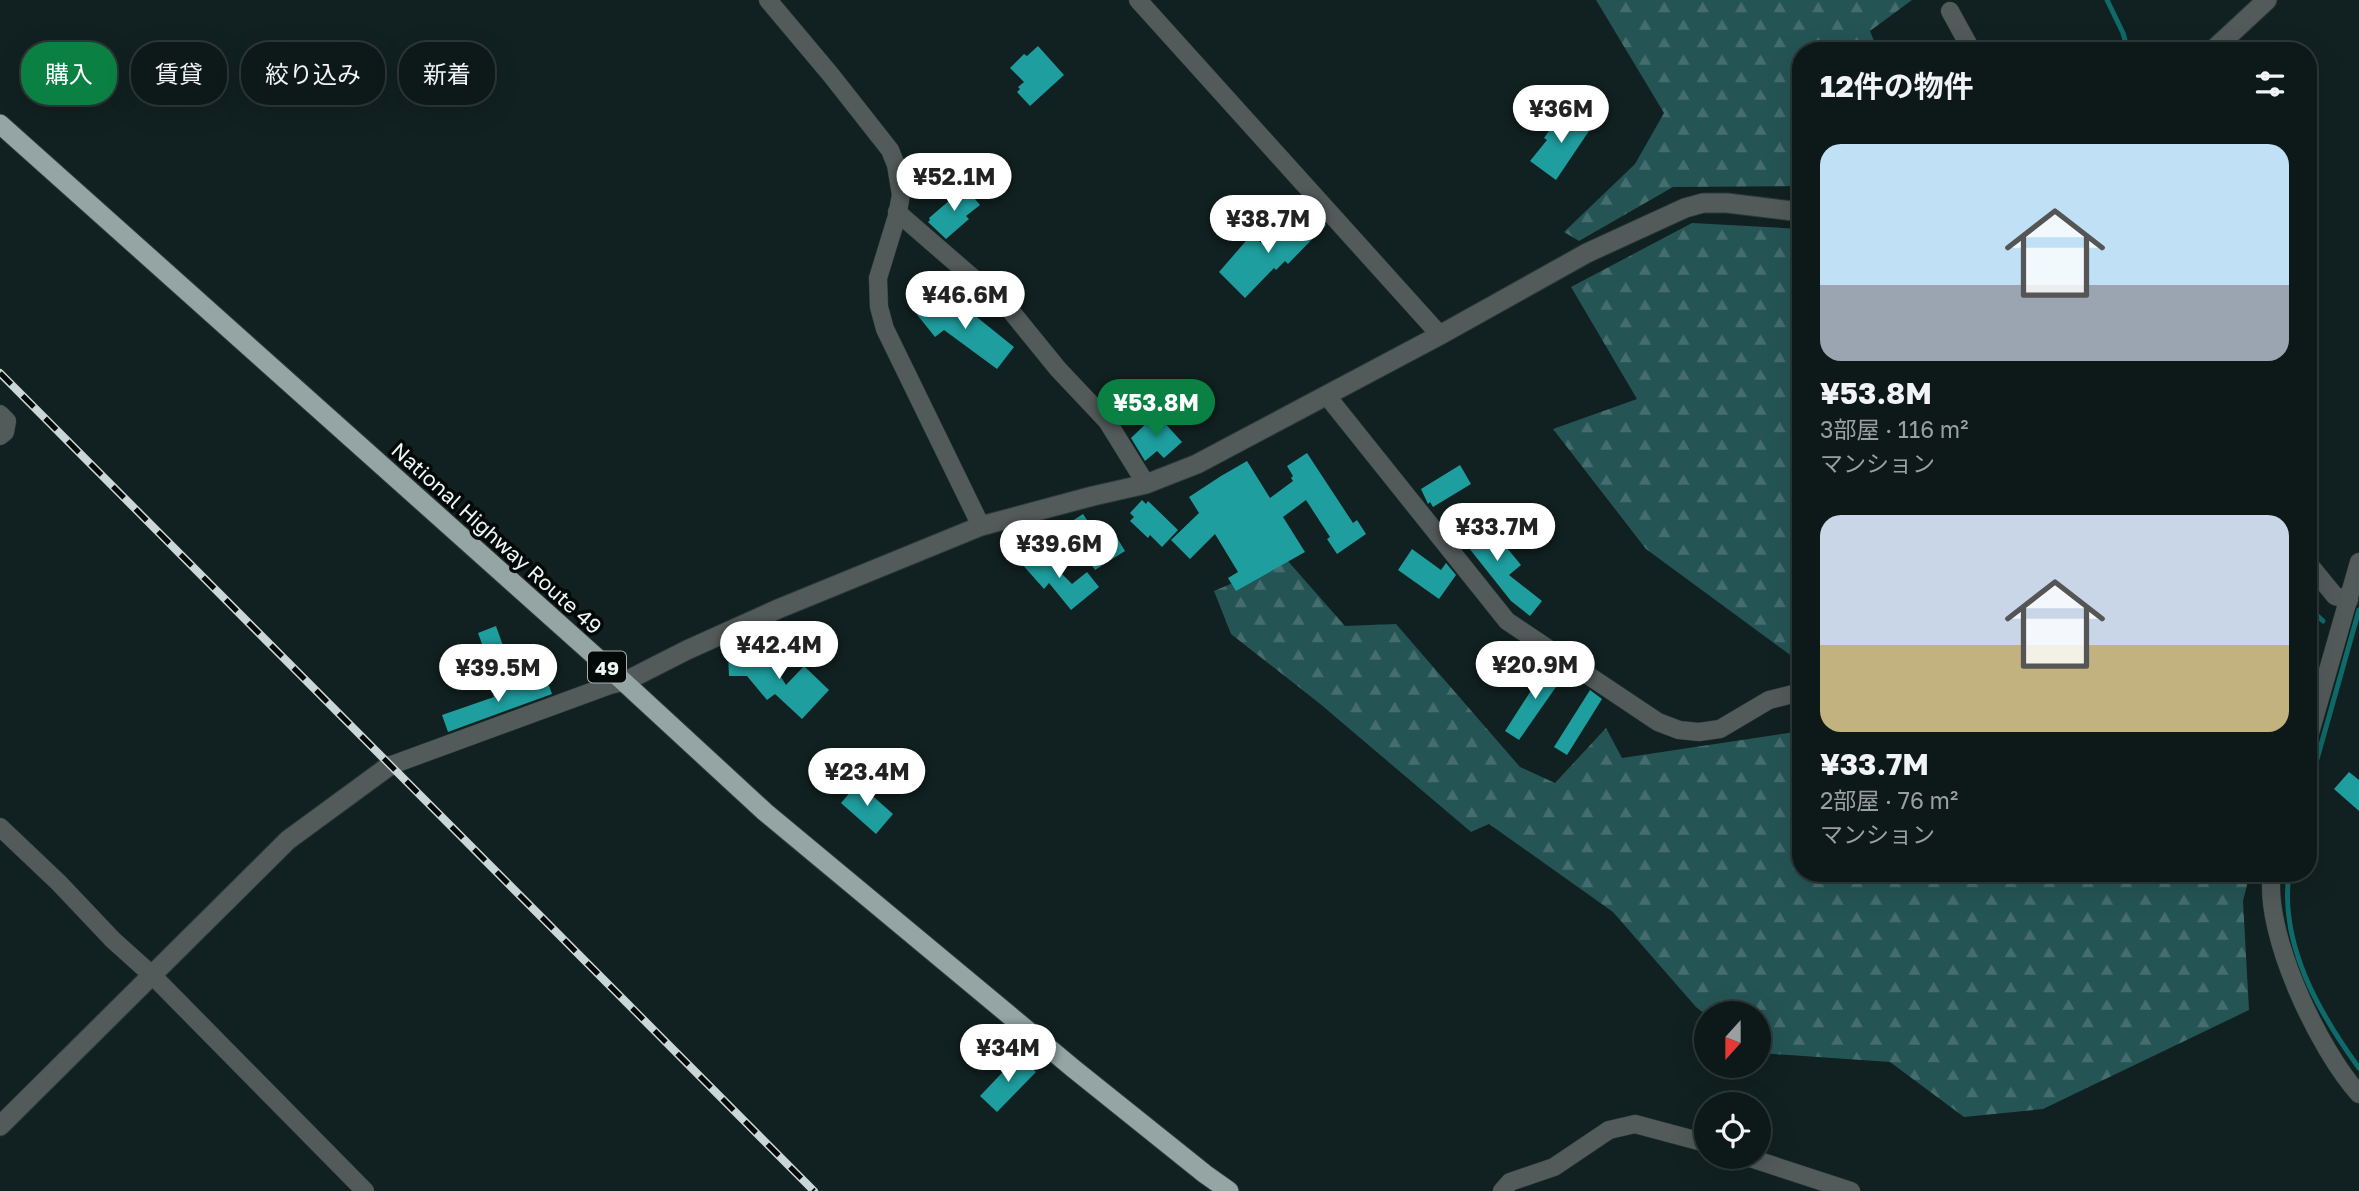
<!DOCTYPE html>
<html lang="ja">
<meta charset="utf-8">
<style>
:root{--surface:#0d1818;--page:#162121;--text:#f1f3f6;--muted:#9aa0a2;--line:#2d3737;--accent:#0b8043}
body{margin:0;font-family:"Golos Text","Noto Sans JP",sans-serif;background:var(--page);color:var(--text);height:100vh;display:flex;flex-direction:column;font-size:26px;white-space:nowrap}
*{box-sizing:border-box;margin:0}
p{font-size:23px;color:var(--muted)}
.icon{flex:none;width:38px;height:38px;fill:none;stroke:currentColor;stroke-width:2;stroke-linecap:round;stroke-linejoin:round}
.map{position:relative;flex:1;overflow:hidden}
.details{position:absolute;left:1792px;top:42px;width:525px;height:840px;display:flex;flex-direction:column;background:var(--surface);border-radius:28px;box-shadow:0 7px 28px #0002,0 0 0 2px var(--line)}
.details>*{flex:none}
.banner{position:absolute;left:21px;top:42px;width:665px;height:63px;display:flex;gap:14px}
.needle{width:46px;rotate:201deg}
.buttons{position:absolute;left:1694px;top:1001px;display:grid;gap:14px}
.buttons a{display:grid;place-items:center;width:77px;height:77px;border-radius:50%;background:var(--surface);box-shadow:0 7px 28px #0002,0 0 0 2px var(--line);font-size:35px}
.price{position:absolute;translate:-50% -60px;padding:0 16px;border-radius:24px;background:#fff;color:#222;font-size:23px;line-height:46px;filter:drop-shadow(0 2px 4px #0008)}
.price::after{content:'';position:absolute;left:50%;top:42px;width:21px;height:16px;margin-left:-10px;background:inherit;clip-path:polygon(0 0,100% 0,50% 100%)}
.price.current{background:var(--accent);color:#fff}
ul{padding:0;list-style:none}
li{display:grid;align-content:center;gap:14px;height:371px;padding:0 28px}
li span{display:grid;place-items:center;height:217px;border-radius:21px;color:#555}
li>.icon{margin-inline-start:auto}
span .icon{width:126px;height:126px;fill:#fffc;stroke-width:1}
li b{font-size:30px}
h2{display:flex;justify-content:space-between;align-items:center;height:84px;padding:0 28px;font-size:30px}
.tag{padding:0 24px;border-radius:28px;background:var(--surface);box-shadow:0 7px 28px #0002,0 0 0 2px var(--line);font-size:24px;line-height:63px}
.tag.current{background:var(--accent);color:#fff}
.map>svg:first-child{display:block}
.forest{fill:url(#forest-firs)}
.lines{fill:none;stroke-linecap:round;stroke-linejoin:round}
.stream{stroke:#0f6a6a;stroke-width:5}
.building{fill:#1e9e9f}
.minor-casing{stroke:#2b3a3a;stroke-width:19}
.tertiary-casing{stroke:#2b3a3a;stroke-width:21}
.trunk-casing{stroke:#2b3a3a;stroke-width:21}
.minor{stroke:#535a5a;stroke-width:18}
.tertiary{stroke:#535a5a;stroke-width:19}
.trunk{stroke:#94a5a4;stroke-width:19}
.rail-casing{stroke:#cbd6d6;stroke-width:8}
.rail{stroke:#040908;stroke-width:5;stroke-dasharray:16;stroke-linecap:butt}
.labels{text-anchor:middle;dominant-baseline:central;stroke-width:7;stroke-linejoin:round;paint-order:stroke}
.shield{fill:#040908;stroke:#a7b0af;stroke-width:2}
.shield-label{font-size:19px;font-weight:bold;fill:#edf7f7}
.street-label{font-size:21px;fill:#edf7f7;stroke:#040908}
</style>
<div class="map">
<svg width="2359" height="1191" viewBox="0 0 2359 1191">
<defs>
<pattern id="forest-firs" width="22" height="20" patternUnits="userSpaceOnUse" patternTransform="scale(1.75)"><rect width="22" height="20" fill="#255454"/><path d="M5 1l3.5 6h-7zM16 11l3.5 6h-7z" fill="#456d6d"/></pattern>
</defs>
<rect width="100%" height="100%" fill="#112020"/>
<!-- forest -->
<g class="forest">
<path d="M1596,0h316l-42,31 8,20h-77v135l-128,1 -94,54 -15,-9 71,-68 29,-51z"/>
<path d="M1692,223l109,6v434l-155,-114 -93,-120 84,-30 -66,-112z"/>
<path d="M1287,560l58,66 51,-2 124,143 35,16 51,-55 16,30 179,-27v142h449l-7,28 6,109 -206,99 -79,8 -74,-55 -131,-9v-40h-53v2l-10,-8 -83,-95 -124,-88 -18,8 -152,-129 -88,-69 -17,-43z"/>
</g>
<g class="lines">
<!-- stream -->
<g class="stream">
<path d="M2107,0l16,33 5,18"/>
<path d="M2308,607l15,14"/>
<path d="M2308,791l51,-181"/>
<path d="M2289,873c-10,71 30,140 70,195"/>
</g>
</g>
<!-- building -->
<g class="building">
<path d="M1038,46l26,29 -34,31 -13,-14 3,-3 -2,-2 6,-5 -14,-14 14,-14 3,2z"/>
<path d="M1566,111l25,17 -35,52 -26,-19 17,-21 -3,-2 9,-13 3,1z"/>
<path d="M965,187l15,18 -14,11 3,3 -23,20 -18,-17 2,-2 -1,-2z"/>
<path d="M1315,213l11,12 -38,39 -3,-3 -9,9 -2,-2 -29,30 -26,-26 33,-38 9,9 21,-22 14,13z"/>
<path d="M937,294l7,9 2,-2 19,25 8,-12 41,33 -17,22 -53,-39 -9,7 -20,-25z"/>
<path d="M1154,416l6,6 2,-2 20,22 -18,16 -7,-7 -12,10 -14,-23z"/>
<path d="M1307,453l46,70 4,-3 9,14 -29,20 -10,-15 3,-2 -24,-37 -23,17 22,35 -69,39 -8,-13 10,-6 -23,-38 -25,25 -19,-19 28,-27 -10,-16 32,-21 26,-15 23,37 23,-17 -2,-3 2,-2 -6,-10z"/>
<path d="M1460,465l11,19 -38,23 -3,-5 -2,2 -7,-15z"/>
<path d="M1142,500l4,4 2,-3 30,29 -16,17 -12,-12 -2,3 -18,-17 4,-4 -4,-4z"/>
<path d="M1472,513l31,38 4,-3 14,17 -12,10 33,26 -12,15 -19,-15 -58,-73z"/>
<path d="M1083,514l6,9 5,-2 13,21 9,-6 9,15 -30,19 -29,-45z"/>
<path d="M1037,549l35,35 15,-12 12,15 -28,23 -22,-27 -5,6 -23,-26z"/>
<path d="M1412,549l29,21 5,-7 10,12 -17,24 -41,-29z"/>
<path d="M496,626l12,34 -18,6 -12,-33z"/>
<path d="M763,648l23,37 18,-19 25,24 -27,29 -27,-25 -8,6 -20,-24h-18l-1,-22 27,-1z"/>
<path d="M1548,664l17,10 -46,66 -14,-9z"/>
<path d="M545,675l7,19 -104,38 -6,-17 52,-18 -1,-2z"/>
<path d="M1590,690l12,9 -35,56 -13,-8z"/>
<path d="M2349,772l10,8v31l-25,-22z"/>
<path d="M858,783l35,31 -17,20 -35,-31z"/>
<path d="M1018,1056l18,16 -39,40 -17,-16z"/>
</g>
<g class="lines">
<!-- minor casing -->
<g class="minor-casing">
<g id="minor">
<path d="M768,0l63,75 59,75 6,15 5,30 -4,21 -19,62 1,29 6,22 96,197"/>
<path d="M1138,0l302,335"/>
<path d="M1950,11l22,40"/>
<path d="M897,212l113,98 48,59 49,52 39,63"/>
<path d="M1327,396l180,225 151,101 21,8 20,2 21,-3 49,-29 32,-8"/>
<path d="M0,414l7,7 -2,11 -5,4"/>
<path d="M2308,563l27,33 14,4"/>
<path d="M2308,740l51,-178"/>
<path d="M389,766l221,-81 14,-3"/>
<path d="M0,827l59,56 54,57 40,36 212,215"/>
<path d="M2272,873c-9,60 47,177 87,221"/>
<path d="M1747,1157l104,34"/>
<path d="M1502,1191l8,-9 44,-15 55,-37 26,-6 71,19"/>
</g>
</g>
<!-- tertiary casing -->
<g class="tertiary-casing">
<g id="tertiary">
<path d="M2212,51l55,-51"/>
<path d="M624,682l63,-32 91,-41 203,-83 112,-30 53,-12 51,-20 243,-129 147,-82 98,-45 18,-5h24l74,9"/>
<path d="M0,1126l288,-286 101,-74"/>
</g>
</g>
<!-- trunk casing -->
<g class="trunk-casing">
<path id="trunk" d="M0,124l624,558 141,130 309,257 131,105 24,17"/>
</g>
<!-- minor -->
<use href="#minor" class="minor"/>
<!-- tertiary -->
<use href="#tertiary" class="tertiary"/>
<!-- trunk -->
<use href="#trunk" class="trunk"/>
<!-- rail casing -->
<g class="rail-casing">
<path id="rail" d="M0,373l814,818"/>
</g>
<!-- rail -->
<use href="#rail" class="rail"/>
</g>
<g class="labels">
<!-- shield labels -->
<rect class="shield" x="588" y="651.5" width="38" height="31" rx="5"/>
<g class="shield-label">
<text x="607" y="667">49</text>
</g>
<!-- street labels -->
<g class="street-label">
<text transform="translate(497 538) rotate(42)">National Highway Route 49</text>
</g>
</g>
</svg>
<div class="buttons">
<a><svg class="needle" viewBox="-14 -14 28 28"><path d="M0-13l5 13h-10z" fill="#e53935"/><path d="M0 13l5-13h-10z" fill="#9aa0a2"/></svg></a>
<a><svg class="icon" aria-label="locate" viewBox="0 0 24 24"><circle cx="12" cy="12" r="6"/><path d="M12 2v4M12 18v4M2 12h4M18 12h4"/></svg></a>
</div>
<b class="price" style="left:1561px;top:145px">¥36M</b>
<b class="price" style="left:954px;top:213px">¥52.1M</b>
<b class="price" style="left:1268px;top:255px">¥38.7M</b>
<b class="price" style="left:965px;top:331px">¥46.6M</b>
<b class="price current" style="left:1156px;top:439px">¥53.8M</b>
<b class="price" style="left:1497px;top:563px">¥33.7M</b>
<b class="price" style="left:1059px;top:580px">¥39.6M</b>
<b class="price" style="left:779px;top:681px">¥42.4M</b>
<b class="price" style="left:1535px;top:701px">¥20.9M</b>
<b class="price" style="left:498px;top:704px">¥39.5M</b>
<b class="price" style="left:867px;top:808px">¥23.4M</b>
<b class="price" style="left:1008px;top:1084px">¥34M</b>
<div class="banner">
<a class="tag current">購入</a>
<a class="tag">賃貸</a>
<a class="tag">絞り込み</a>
<a class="tag">新着</a>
</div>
<section class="details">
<h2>12件の物件<svg class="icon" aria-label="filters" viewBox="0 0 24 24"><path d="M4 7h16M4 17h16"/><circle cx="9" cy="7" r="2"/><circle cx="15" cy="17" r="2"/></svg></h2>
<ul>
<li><span style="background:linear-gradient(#bfe0f5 65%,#9aa5b1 0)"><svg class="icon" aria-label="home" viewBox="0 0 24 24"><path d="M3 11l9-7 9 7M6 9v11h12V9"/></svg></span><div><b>¥53.8M</b><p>3部屋 · 116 m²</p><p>マンション</p></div></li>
<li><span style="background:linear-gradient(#c9d6e8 60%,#c2b280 0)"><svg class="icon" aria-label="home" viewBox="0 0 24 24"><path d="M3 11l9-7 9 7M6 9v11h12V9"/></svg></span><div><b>¥33.7M</b><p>2部屋 · 76 m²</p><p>マンション</p></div></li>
</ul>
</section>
</div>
